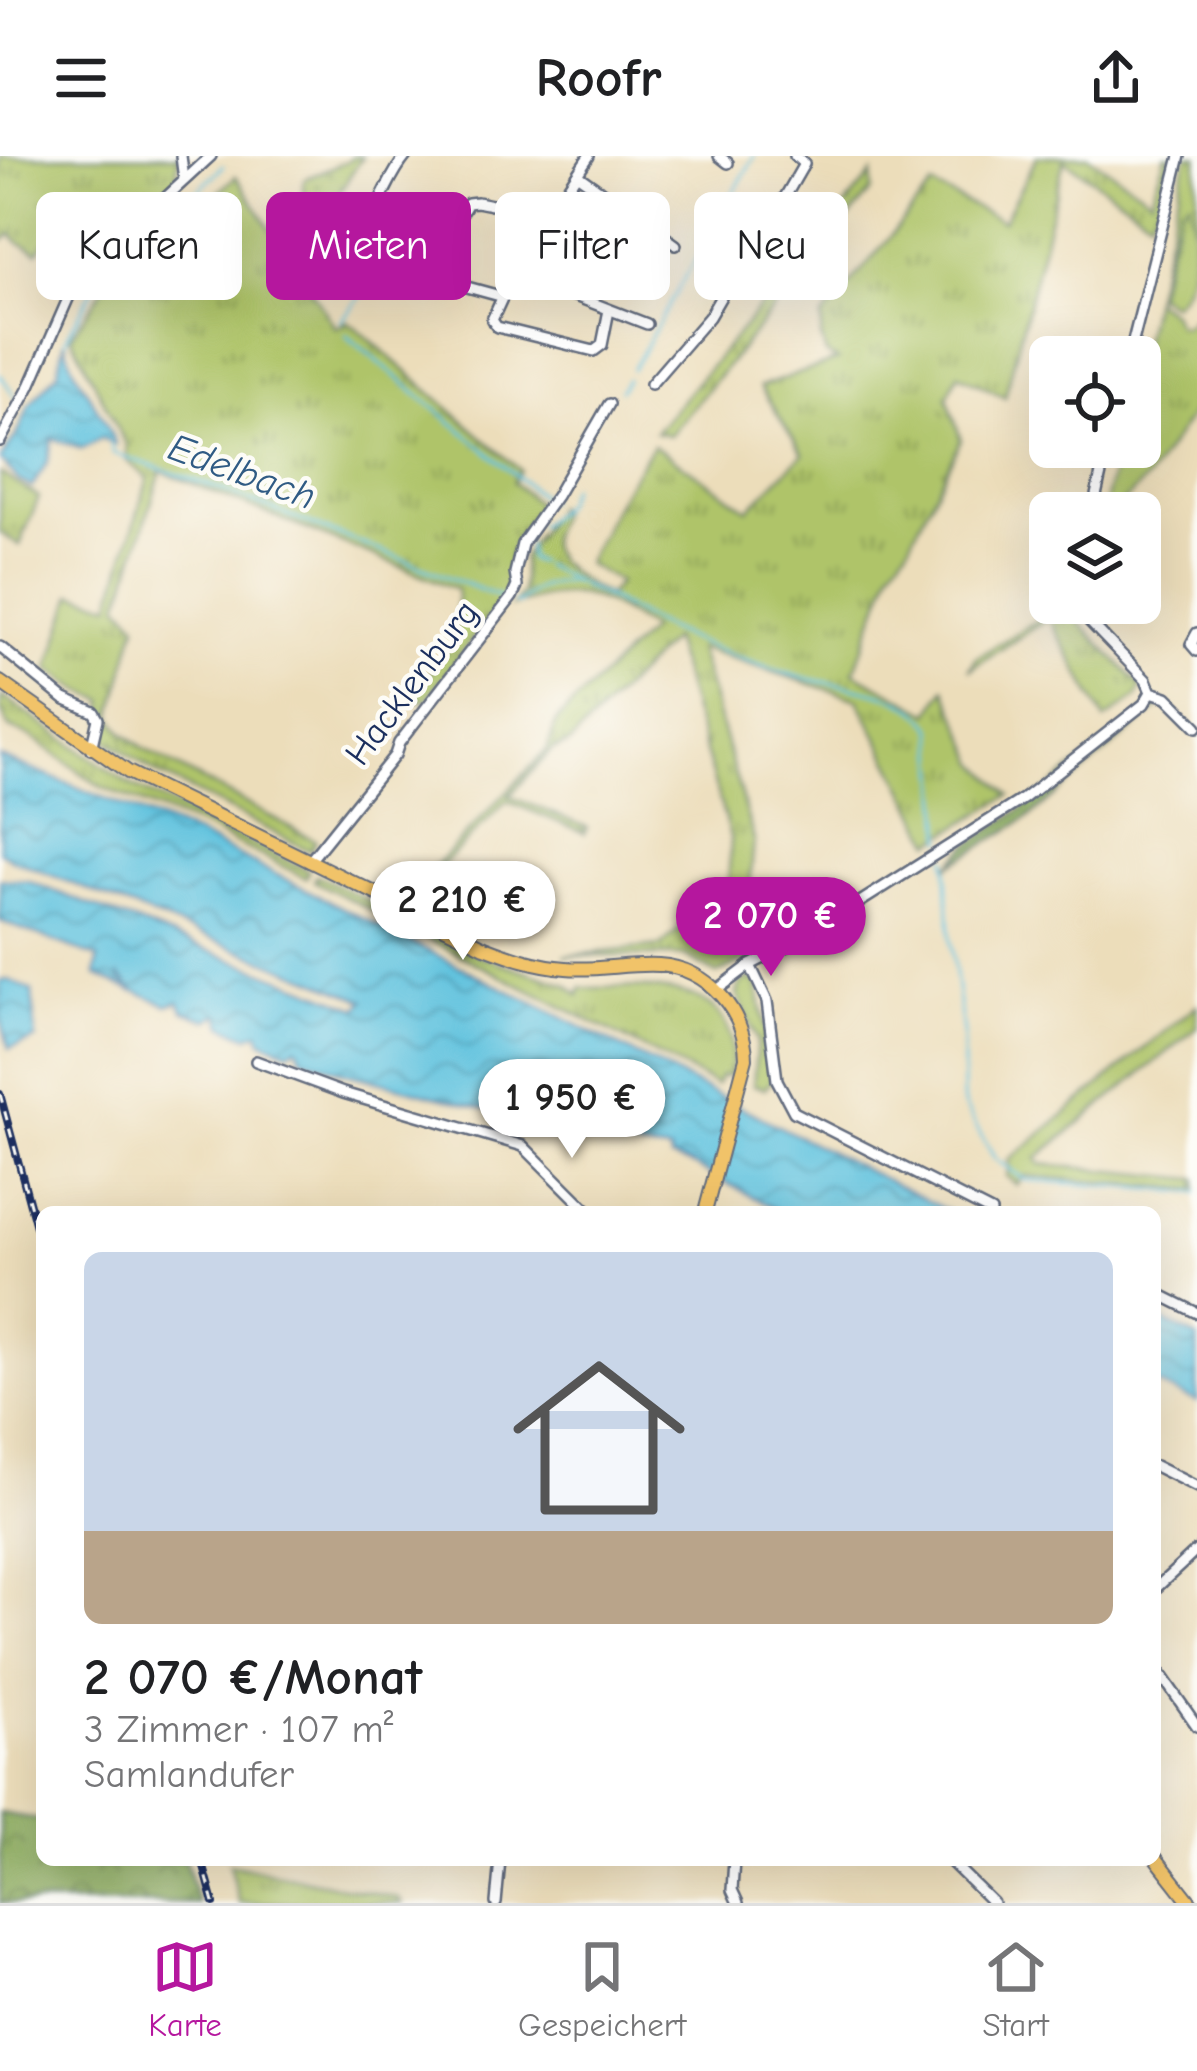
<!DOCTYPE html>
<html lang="de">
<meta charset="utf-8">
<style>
:root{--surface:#fff;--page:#f2f2f2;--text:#202124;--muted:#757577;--line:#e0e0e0;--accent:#b5179e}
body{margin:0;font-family:"Comic Neue",sans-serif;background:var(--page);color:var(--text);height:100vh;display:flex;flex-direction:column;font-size:45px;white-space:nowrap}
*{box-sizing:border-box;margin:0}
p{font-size:39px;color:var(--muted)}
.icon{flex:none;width:66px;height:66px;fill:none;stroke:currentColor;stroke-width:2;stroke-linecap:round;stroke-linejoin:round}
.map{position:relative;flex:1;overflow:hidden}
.drawer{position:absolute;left:36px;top:1050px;width:1125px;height:660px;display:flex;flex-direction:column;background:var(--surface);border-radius:18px;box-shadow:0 12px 48px #0002}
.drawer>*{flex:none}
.banner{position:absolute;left:36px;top:36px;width:1125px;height:108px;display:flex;gap:24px}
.tools{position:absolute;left:1029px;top:180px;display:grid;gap:24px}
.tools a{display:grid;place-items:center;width:132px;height:132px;border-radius:18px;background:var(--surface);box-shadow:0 12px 48px #0002;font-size:60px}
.price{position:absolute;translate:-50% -102px;padding:0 27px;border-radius:42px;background:#fff;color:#222;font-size:39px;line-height:78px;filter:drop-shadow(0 3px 6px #0008)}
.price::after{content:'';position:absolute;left:50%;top:72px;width:36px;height:27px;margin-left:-18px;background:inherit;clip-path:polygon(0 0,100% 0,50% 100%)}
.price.active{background:var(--accent);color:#fff}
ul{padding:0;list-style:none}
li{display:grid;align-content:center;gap:24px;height:636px;padding:0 48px}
li span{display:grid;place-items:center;height:372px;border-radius:18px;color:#555}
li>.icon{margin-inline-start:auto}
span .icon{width:216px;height:216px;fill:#fffc;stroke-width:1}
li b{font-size:51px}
.pill{padding:0 42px;border-radius:18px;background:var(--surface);box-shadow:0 12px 48px #0002;font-size:42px;line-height:108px}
.pill.active{background:var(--accent);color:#fff}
header{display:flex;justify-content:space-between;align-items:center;height:156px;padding:0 48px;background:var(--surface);font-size:54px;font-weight:800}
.menu{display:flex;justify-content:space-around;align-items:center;height:168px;border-top:3px solid var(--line);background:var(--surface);font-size:33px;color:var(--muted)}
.menu a{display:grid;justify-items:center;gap:6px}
.menu .active{color:var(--accent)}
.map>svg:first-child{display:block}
.grass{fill:url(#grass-tufts);stroke:#657a64;stroke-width:3}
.forest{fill:url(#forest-crowns);stroke:#536c5e;stroke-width:3}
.park{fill:url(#park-dots);stroke:#657a64;stroke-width:3}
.pitch{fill:#afc469;stroke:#657a64;stroke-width:3}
.water{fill:url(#water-waves);stroke:#3e789e;stroke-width:3}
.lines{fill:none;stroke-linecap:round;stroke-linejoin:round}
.stream{stroke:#60c2de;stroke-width:3}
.minor-casing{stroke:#646c7e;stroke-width:14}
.major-casing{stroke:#646c7e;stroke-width:16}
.minor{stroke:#fff;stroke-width:9}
.major{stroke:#f1c369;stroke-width:12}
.rail-casing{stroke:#1b2f5e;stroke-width:8}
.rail{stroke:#fdfcf7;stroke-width:3;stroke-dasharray:9;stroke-linecap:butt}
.labels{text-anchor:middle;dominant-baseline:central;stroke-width:9;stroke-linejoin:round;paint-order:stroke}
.street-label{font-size:36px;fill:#1b2f5e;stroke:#fdfcf7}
.water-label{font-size:39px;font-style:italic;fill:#305b84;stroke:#fdfcf7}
</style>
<header><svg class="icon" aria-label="menu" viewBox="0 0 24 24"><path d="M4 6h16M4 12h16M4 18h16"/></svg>Roofr<svg class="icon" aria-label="share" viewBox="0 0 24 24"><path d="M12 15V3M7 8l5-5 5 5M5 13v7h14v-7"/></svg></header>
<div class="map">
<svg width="1197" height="1747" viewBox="0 0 1197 1747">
<defs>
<pattern id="grass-tufts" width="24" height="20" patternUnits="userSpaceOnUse" patternTransform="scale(3)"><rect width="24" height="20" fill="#afc469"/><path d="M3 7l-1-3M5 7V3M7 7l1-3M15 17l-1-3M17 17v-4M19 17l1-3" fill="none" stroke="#8ea05a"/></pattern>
<pattern id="forest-crowns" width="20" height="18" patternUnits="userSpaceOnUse" patternTransform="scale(3)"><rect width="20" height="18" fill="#8baa5d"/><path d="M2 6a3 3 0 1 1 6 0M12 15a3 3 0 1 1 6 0" fill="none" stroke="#718b50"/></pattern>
<pattern id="park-dots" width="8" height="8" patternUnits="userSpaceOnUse" patternTransform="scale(3)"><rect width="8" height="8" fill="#afc469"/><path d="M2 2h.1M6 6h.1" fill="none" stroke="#8ea05a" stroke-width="1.8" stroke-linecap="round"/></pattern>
<pattern id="water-waves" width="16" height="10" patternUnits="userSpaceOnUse" patternTransform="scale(3)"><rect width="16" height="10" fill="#60c2de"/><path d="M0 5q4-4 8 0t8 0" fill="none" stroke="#4e9eb7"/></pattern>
</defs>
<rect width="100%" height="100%" fill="#fdfcf7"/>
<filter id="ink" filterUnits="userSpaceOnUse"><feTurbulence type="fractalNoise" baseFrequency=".00833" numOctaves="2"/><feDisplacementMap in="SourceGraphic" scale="24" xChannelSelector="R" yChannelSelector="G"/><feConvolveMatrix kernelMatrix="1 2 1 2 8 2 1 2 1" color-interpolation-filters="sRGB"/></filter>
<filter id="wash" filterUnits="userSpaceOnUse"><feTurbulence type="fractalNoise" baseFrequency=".004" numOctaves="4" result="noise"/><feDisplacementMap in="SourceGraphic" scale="48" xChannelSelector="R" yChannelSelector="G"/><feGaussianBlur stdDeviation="2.7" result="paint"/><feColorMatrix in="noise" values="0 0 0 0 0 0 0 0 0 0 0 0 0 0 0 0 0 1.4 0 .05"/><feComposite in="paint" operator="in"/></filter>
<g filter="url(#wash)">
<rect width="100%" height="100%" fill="#ecddba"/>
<!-- grass -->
<g class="grass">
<path d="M0,0h179l-4,28 -99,92 -31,-34 -7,10 -21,-11 -5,-7 -12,8z"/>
<path d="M1037,0h51l63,42 14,-42h7l-12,45 -10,18 -86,-59 -59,237 -47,-23 -11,23 14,43 -53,107 -16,21 -38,104 76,41 15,-25 33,75 32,32 -78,47 -74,-143 -160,-51 56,192 -6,68 12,27 68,-34 16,-1 -75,48 -52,26 -32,-18h-121l97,-10 25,-23 49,-26 -7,-11 3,-46 -59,-201 -103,105 -16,5 -44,47 78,31 -2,6 -78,-32 -90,89 -3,-2 133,-138 10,-30 94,-91c-57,-37 -74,-44 -139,-23l10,-13 1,-36 33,-50 3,4c-3,9 -9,21 -9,30 -1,24 40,45 58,55l11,-14 -33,-18 34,-68 33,-51 95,64 55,-55 -43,-67 78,-27 -12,-6 -5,-17 1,-19 110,-132 71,35z"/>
<path d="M1187,0h10v68h-22l-22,76 18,12 6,13h8l12,-11v92l-50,73 -25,24 -3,10h-16l15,-66h22l-1,-90z"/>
<path d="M872,18l-1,17 -201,244 -15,-3z"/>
<path d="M236,20l100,152 11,-7 11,8 162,141 -7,12 26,23c-18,25 -37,50 -28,81l-6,10 -79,104 -8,2v-11l38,-55 1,-47 -296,-118 -41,133 17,20 -25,92 11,17 25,18 168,90 -6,10 -155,-79 -50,-33 -1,-39 -25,-10 -30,-21 24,-75 38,10 37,-126 -21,-17 -1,-16 -55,-109 37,-55 76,-55z"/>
<path d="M0,317l39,24 -19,48 -20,-12z"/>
<path d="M1065,447l8,13 69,71 -6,11 -31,22 -56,-102 -80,52 8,-13z"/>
<path d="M2,540l129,89 178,86 -3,7 -101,-50 -104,-41 -70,-50 -22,-10 -9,-18z"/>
<path d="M317,719l165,82 84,27 13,11 2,-7c68,-1 166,-11 149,88h-9l-5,9 -402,-204z"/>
<path d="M751,822l7,8 15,94 -8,8 -12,-3 4,-44 -20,-47 3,-10z"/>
<path d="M1197,849v23l-160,130 3,6 157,15v11l-173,-14 -7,9 -11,-9 4,-10 -2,-5z"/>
<path d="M229,1708l170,34 3,5h-163z"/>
</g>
<!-- forest -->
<g class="forest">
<path d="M1155,547l4,4 -128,109 -84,51 20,-21 62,-42z"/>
<path d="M0,1657l42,7v40h143l13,43h-198z"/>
</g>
<!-- park -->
<path class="park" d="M353,0l9,1 -43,67 -15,-22v-23l42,-17z"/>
<!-- pitch -->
<path class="pitch" d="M1189,45c8,33 8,82 -17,103l-16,-10 25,-87z"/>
<!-- water -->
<g class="water">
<path d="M65,184c6,38 39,70 50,104l-14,-5 -19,10 -30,-11 -4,23 -16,26 -13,-7 -19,-20 19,-29 11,-27 28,-32z"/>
<path d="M0,601l195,77 755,378h-168l-92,-48 -19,-6 -1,-6 -35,-4 -292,-76 -41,-15 -5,-11 -8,5 -27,-10 -3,-9 -11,4 -25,-11 -3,-11 -11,6 -26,-10 -4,-9 -12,4 -34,-15 -15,-16 12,16 -34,-15 2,-17 -98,-37v-42l28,2 330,127 7,-8 -352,-140 -13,-8z"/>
<path d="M9,824l23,11 4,48 -27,10 -9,-33v-35z"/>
<path d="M1155,1161l42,21v64l-42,-19z"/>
</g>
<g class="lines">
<!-- stream -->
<g class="stream">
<path d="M341,165l24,-30"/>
<path d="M346,179l202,167"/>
<path d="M65,185l30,-56 61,-51 67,-68"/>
<path d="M632,214l122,-213"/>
<path d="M0,218l18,27"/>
<path d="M620,234l7,-11"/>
<path d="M111,288l2,9 102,34 290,112"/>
<path d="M539,370l24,-21 7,-18"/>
<path d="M528,388l1,15 9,3"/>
<path d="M543,409l31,16"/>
<path d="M514,447l4,1c15,-17 30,-21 52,-23 29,9 55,28 83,41 46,22 97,42 147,55 40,10 111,12 134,53l9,110"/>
<path d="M946,701l4,78 13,98v63l1,9 31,54 30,21 172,13"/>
</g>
</g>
</g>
<g filter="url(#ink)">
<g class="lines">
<!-- minor casing -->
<g class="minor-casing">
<g id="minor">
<path d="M181,0l3,24"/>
<path d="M589,0l-68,101 -29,63 5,7 97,24 8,-6 7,-35"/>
<path d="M719,0l9,7"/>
<path d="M577,18l99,71"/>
<path d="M356,72c27,-18 28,-46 50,-72"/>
<path d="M518,106l31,24 98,38"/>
<path d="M500,140l-73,-20 5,-15 36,-58 9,-1 70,14"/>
<path d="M1129,201l51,-201"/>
<path d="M651,228l58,-67 47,-81 10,-6 38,-66 -9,-8"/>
<path d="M0,285l30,-55 41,-94 30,-35 110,-101"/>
<path d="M1092,357l15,-66"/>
<path d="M1080,447l7,16 59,61 5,12 16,5 30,30"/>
<path d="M1197,477l-6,11 6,7"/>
<path d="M0,491l64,52 30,13 4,7 -7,30"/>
<path d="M309,706l86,-107 4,-12 113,-146 5,-11 -2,-13 7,-29 34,-48 53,-92"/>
<path d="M750,809l17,36 10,79 17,32 197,100"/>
<path d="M717,834l33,-25 50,-25 223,-141 121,-95 7,-12"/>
<path d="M256,905l87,32 180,53 66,66"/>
<path d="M1155,1136l42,21"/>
<path d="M1155,1310l42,21"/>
<path d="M1155,1433l42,-39"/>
<path d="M1155,1510l42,60"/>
<path d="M734,1704l-2,30 6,13"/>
<path d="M949,1704l44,43"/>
<path d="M496,1747l4,-43"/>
</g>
</g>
<!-- major casing -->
<g class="major-casing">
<g id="major">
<path d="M0,526l128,90 357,175c26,10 52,19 81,21 31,3 62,-5 93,-3 49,3 86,46 87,93l-41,154"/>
<path d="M1155,1701l36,46"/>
</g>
</g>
<!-- minor -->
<use href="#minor" class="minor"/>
<!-- major -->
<use href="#major" class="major"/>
<!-- rail casing -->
<g class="rail-casing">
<g id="rail">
<path d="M0,938l42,155"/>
<path d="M202,1704l12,43"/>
</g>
</g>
<!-- rail -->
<use href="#rail" class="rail"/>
</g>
</g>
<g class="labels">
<!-- street labels -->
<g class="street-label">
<text transform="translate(412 527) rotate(-53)">Hacklenburg</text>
</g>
<!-- water labels -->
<g class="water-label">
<text transform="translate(242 316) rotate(20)">Edelbach</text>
</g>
</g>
</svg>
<div class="tools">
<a><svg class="icon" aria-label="locate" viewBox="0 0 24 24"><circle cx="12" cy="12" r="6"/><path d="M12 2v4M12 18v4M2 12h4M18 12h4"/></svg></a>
<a><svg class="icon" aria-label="layers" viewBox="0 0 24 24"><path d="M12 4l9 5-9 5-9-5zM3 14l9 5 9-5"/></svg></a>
</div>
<b class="price" style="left:463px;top:807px">2 210 €</b>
<b class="price active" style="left:771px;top:823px">2 070 €</b>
<b class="price" style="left:572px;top:1005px">1 950 €</b>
<div class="banner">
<a class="pill">Kaufen</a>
<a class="pill active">Mieten</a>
<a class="pill">Filter</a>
<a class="pill">Neu</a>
</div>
<section class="drawer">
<ul>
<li><span style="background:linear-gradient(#c9d6e8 75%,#b9a48a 0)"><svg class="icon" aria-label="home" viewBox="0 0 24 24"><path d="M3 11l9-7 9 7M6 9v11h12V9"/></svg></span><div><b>2 070 €/Monat</b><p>3 Zimmer · 107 m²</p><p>Samlandufer</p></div></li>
</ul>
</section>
</div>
<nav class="menu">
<a class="active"><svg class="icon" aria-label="map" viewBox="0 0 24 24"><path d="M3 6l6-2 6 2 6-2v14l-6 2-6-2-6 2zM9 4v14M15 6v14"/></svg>Karte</a>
<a><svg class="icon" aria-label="saved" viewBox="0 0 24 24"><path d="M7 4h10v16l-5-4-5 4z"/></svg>Gespeichert</a>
<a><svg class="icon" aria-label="home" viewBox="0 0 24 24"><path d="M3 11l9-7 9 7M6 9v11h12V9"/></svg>Start</a>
</nav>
